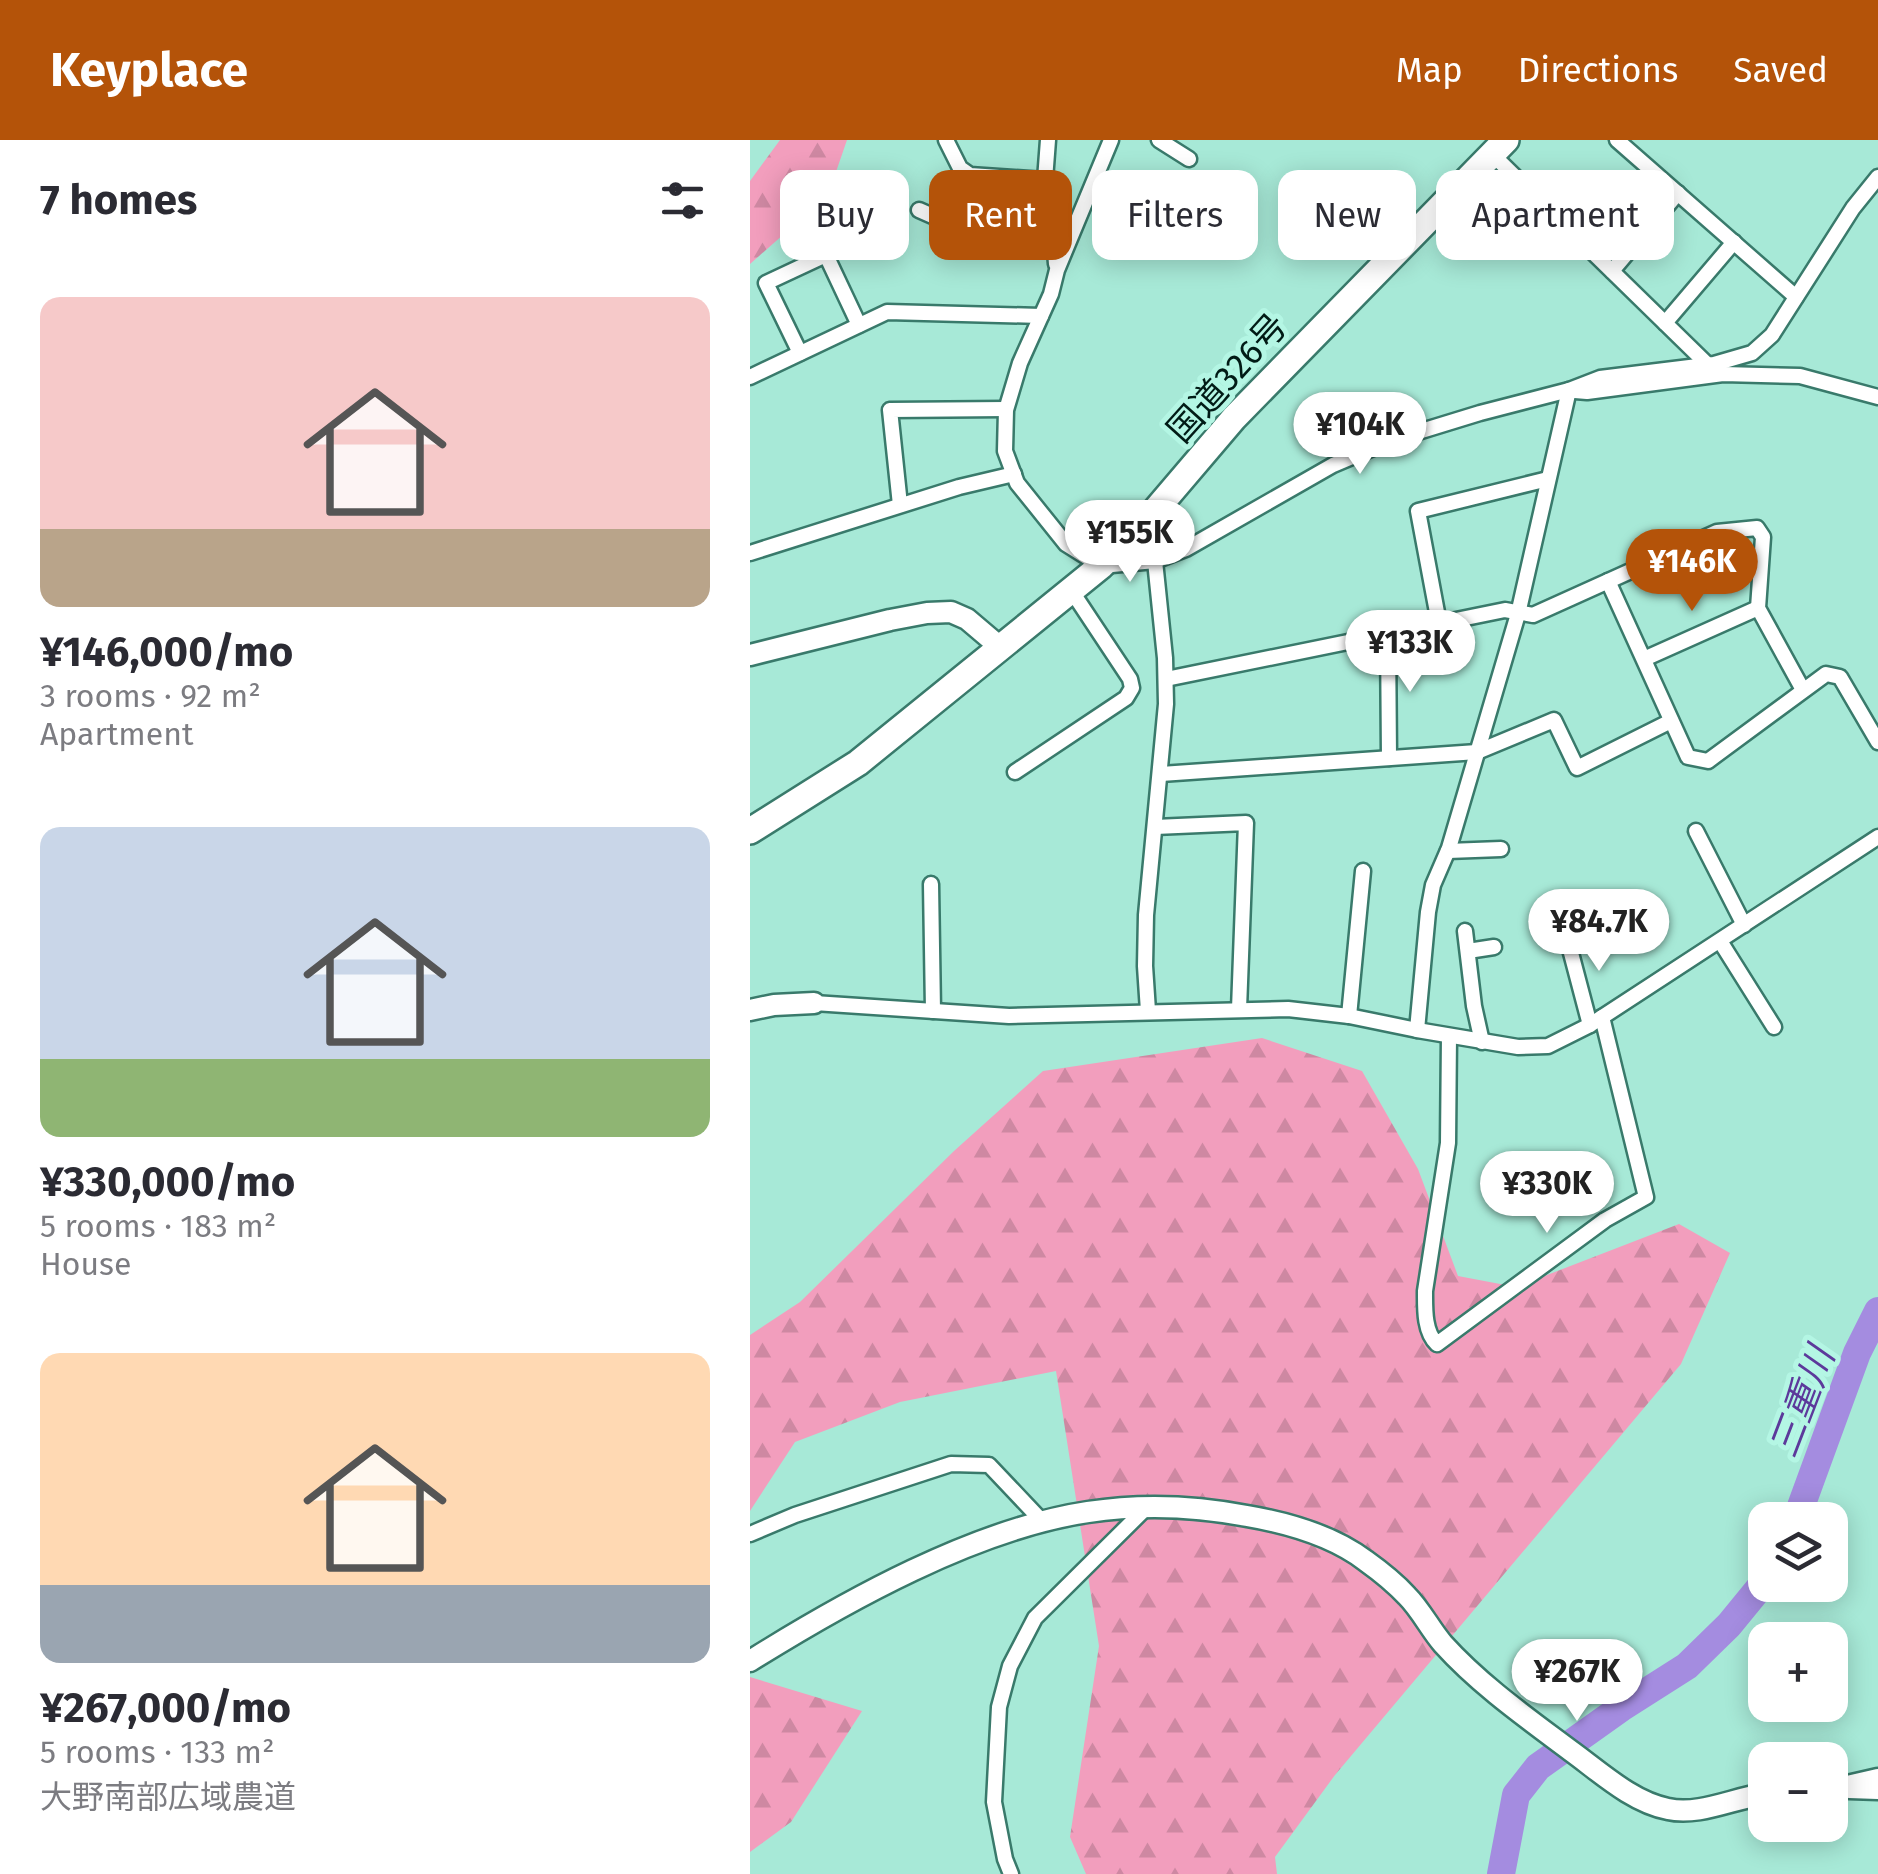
<!DOCTYPE html>
<meta charset="utf-8">
<style>
:root{--surface:#fff;--page:#f7f7f7;--text:#2b2b33;--muted:#7c7c81;--accent:#b45309}
body{margin:0;font-family:"Fira Sans","Noto Sans JP",sans-serif;background:var(--page);color:var(--text);height:100vh;display:flex;flex-direction:column;font-size:38px;white-space:nowrap}
*{box-sizing:border-box;margin:0}
p{font-size:32px;color:var(--muted)}
.icon{flex:none;width:55px;height:55px;fill:none;stroke:currentColor;stroke-width:2;stroke-linecap:round;stroke-linejoin:round}
.map{position:relative;flex:1;overflow:hidden}
.drawer{display:flex;flex-direction:column;background:var(--surface);width:750px}
.drawer>*{flex:none}
.banner{position:absolute;left:30px;top:30px;width:948px;height:90px;display:flex;gap:20px}
.buttons{position:absolute;left:998px;top:1362px;display:grid;gap:20px}
.buttons a{display:grid;place-items:center;width:100px;height:100px;border-radius:20px;background:var(--surface);box-shadow:0 5px 25px #0003;font-size:50px}
.price{position:absolute;translate:-50% -85px;padding:0 22px;border-radius:35px;background:#fff;color:#222;font-size:32px;line-height:65px;filter:drop-shadow(0 2px 5px #0008)}
.price::after{content:'';position:absolute;left:50%;top:60px;width:30px;height:22px;margin-left:-15px;background:inherit;clip-path:polygon(0 0,100% 0,50% 100%)}
.price.on{background:var(--accent);color:#fff}
ul{padding:0;list-style:none}
li{display:grid;align-content:center;gap:20px;height:530px;padding:0 40px}
li span{display:grid;place-items:center;height:310px;border-radius:20px;color:#555}
li>.icon{margin-inline-start:auto}
span .icon{width:180px;height:180px;fill:#fffc;stroke-width:1}
li b{font-size:42px}
h2{display:flex;justify-content:space-between;align-items:center;height:120px;padding:0 40px;font-size:42px}
.chip{padding:0 35px;border-radius:20px;background:var(--surface);box-shadow:0 5px 25px #0003;font-size:35px;line-height:90px}
.chip.on{background:var(--accent);color:#fff}
header{display:flex;align-items:center;gap:60px;box-sizing:border-box;height:140px;padding:0 50px;background:var(--accent);color:#fff}
header strong{font-size:48px}
nav{display:flex;gap:55px;margin-inline-start:auto;font-size:35px}
main{display:flex;flex:1;min-height:0}
.map>svg:first-child{display:block}
.forest{fill:url(#forest-firs)}
.lines{fill:none;stroke-linecap:round;stroke-linejoin:round}
.river{stroke:#a48ce0;stroke-width:28}
.street-casing{stroke:#397a6b;stroke-width:19}
.secondary-casing{stroke:#397a6b;stroke-width:25}
.highway-casing{stroke:#397a6b;stroke-width:30}
.street{stroke:#fff;stroke-width:14}
.secondary{stroke:#fff;stroke-width:20}
.highway{stroke:#fff;stroke-width:25}
.labels{text-anchor:middle;dominant-baseline:central;stroke-width:10;stroke-linejoin:round;paint-order:stroke}
.street-label{font-size:35px;fill:#011b16;stroke:#b4f6e4}
.water-label{font-size:38px;font-style:italic;fill:#5c399b;stroke:#b4f6e4}
</style>
<header>
<strong>Keyplace</strong>
<nav><a>Map</a><a>Directions</a><a>Saved</a></nav>
</header>
<main>
<section class="drawer">
<h2>7 homes<svg class="icon" aria-label="filters" viewBox="0 0 24 24"><path d="M4 7h16M4 17h16"/><circle cx="9" cy="7" r="2"/><circle cx="15" cy="17" r="2"/></svg></h2>
<ul>
<li><span style="background:linear-gradient(#f6c9c9 75%,#b9a48a 0)"><svg class="icon" aria-label="home" viewBox="0 0 24 24"><path d="M3 11l9-7 9 7M6 9v11h12V9"/></svg></span><div><b>¥146,000/mo</b><p>3 rooms · 92 m²</p><p>Apartment</p></div></li>
<li><span style="background:linear-gradient(#c9d6e8 75%,#8fb573 0)"><svg class="icon" aria-label="home" viewBox="0 0 24 24"><path d="M3 11l9-7 9 7M6 9v11h12V9"/></svg></span><div><b>¥330,000/mo</b><p>5 rooms · 183 m²</p><p>House</p></div></li>
<li><span style="background:linear-gradient(#ffd9b3 75%,#9aa5b1 0)"><svg class="icon" aria-label="home" viewBox="0 0 24 24"><path d="M3 11l9-7 9 7M6 9v11h12V9"/></svg></span><div><b>¥267,000/mo</b><p>5 rooms · 133 m²</p><p>大野南部広域農道</p></div></li>
</ul>
</section>
<div class="map">
<svg width="1128" height="1734" viewBox="0 0 1128 1734">
<defs>
<pattern id="forest-firs" width="22" height="20" patternUnits="userSpaceOnUse" patternTransform="scale(2.5)"><rect width="22" height="20" fill="#f29ebd"/><path d="M5 1l3.5 6h-7zM16 11l3.5 6h-7z" fill="#ce88a2"/></pattern>
</defs>
<rect width="100%" height="100%" fill="#a7e9d7"/>
<!-- forest -->
<g class="forest">
<path d="M30,0h67l-19,55 -78,69v-83z"/>
<path d="M512,898l100,33 56,98 40,107 58,11 163,-63 51,29 -49,111 -346,411 -60,82 2,17h-191l-16,-37 29,-191 -43,-275 -156,31 -105,40 -45,69v-176l50,-33 154,-151 89,-80z"/>
<path d="M0,1537l112,34 -71,111 -41,30z"/>
</g>
<g class="lines">
<!-- river -->
<g class="river">
<path d="M1046,1380l61,-167 21,-42"/>
<path d="M751,1734l15,-79 22,-28 83,-59 66,-42 42,-41 36,-44"/>
</g>
<!-- street casing -->
<g class="street-casing">
<g id="street">
<path d="M196,0l14,28 10,7 75,5"/>
<path d="M298,0l-3,40 8,45 3,39"/>
<path d="M361,0l-54,130 -6,24 -31,69 -14,47 -1,41 12,32 49,61 35,22 54,-5 31,-12 147,-84 59,-25 88,-27 89,-23 31,-12 114,-14 38,-11 20,-18 81,-127 25,-31"/>
<path d="M409,0l30,19"/>
<path d="M867,0l179,157"/>
<path d="M742,14l215,210"/>
<path d="M169,70l34,15 101,10"/>
<path d="M862,131l66,-78"/>
<path d="M915,183l69,-81"/>
<path d="M50,213l-34,-70 60,-28 33,70"/>
<path d="M0,237l137,-65 154,4"/>
<path d="M825,251l12,1 136,-18 77,2 78,21"/>
<path d="M150,365l-10,-95 116,-1"/>
<path d="M0,413l209,-66 55,-13"/>
<path d="M858,441l80,176 20,4 118,-87 14,3 38,65"/>
<path d="M689,483l-21,-112 130,-32"/>
<path d="M638,493l1,125"/>
<path d="M894,519l114,-51"/>
<path d="M416,539l339,-69 28,5 184,-83 40,-4 6,9 -5,71 45,82"/>
<path d="M265,632l111,-74 6,-10 -2,-9 -59,-89"/>
<path d="M411,634l316,-22 77,-32 23,48 94,-47"/>
<path d="M405,687l91,-4 -7,186"/>
<path d="M946,691l48,94"/>
<path d="M698,711l53,-2"/>
<path d="M181,744l2,127"/>
<path d="M715,791l9,75 8,36"/>
<path d="M816,794l24,91"/>
<path d="M970,801l54,86"/>
<path d="M718,811l26,-4"/>
<path d="M64,863l195,13 279,-7 61,7 68,14 101,17 30,-1 42,-21 288,-188"/>
<path d="M398,871l-3,-45 1,-51 20,-211 -1,-46 -10,-97"/>
<path d="M599,876l14,-145"/>
<path d="M667,890l11,-118 5,-27 16,-37 69,-234 51,-224"/>
<path d="M699,896l-1,107 -23,148c0,17 -1,41 12,53l168,-124 41,-23 -44,-180"/>
<path d="M0,1394l45,-19 156,-51 38,1 53,56"/>
<path d="M1099,1651l29,1"/>
<path d="M261,1734l-6,-15 -11,-57 5,-95 11,-41 25,-48 111,-110"/>
</g>
</g>
<!-- secondary casing -->
<g class="secondary-casing">
<g id="secondary">
<path d="M0,515l140,-35 37,-7 24,-1 16,7 33,28"/>
<path d="M0,870l24,-5 40,-2"/>
<path d="M0,1521c96,-60 225,-132 338,-149 52,-8 107,-6 159,4 41,7 85,19 119,45 14,10 29,22 41,35 14,14 23,33 36,48 37,41 84,74 128,107 29,21 61,51 97,58 31,7 66,-11 97,-15"/>
<path d="M1080,1650l48,-11"/>
</g>
</g>
<!-- highway casing -->
<g class="highway-casing">
<path id="highway" d="M0,691l108,-68 243,-197 41,-40 92,-108 272,-278"/>
</g>
<!-- street -->
<use href="#street" class="street"/>
<!-- secondary -->
<use href="#secondary" class="secondary"/>
<!-- highway -->
<use href="#highway" class="highway"/>
</g>
<g class="labels">
<!-- street labels -->
<g class="street-label">
<text transform="translate(477 238) rotate(-48)">国道326号</text>
</g>
<!-- water labels -->
<g class="water-label">
<text transform="translate(1052 1262) rotate(-69)">三重川</text>
</g>
</g>
</svg>
<div class="buttons">
<a><svg class="icon" aria-label="layers" viewBox="0 0 24 24"><path d="M12 4l9 5-9 5-9-5zM3 14l9 5 9-5"/></svg></a>
<a>+</a>
<a>−</a>
</div>
<b class="price" style="left:610px;top:337px">¥104K</b>
<b class="price" style="left:380px;top:445px">¥155K</b>
<b class="price on" style="left:942px;top:474px">¥146K</b>
<b class="price" style="left:660px;top:555px">¥133K</b>
<b class="price" style="left:849px;top:834px">¥84.7K</b>
<b class="price" style="left:797px;top:1096px">¥330K</b>
<b class="price" style="left:827px;top:1584px">¥267K</b>
<div class="banner">
<a class="chip">Buy</a>
<a class="chip on">Rent</a>
<a class="chip">Filters</a>
<a class="chip">New</a>
<a class="chip">Apartment</a>
</div>
</div>
</main>
